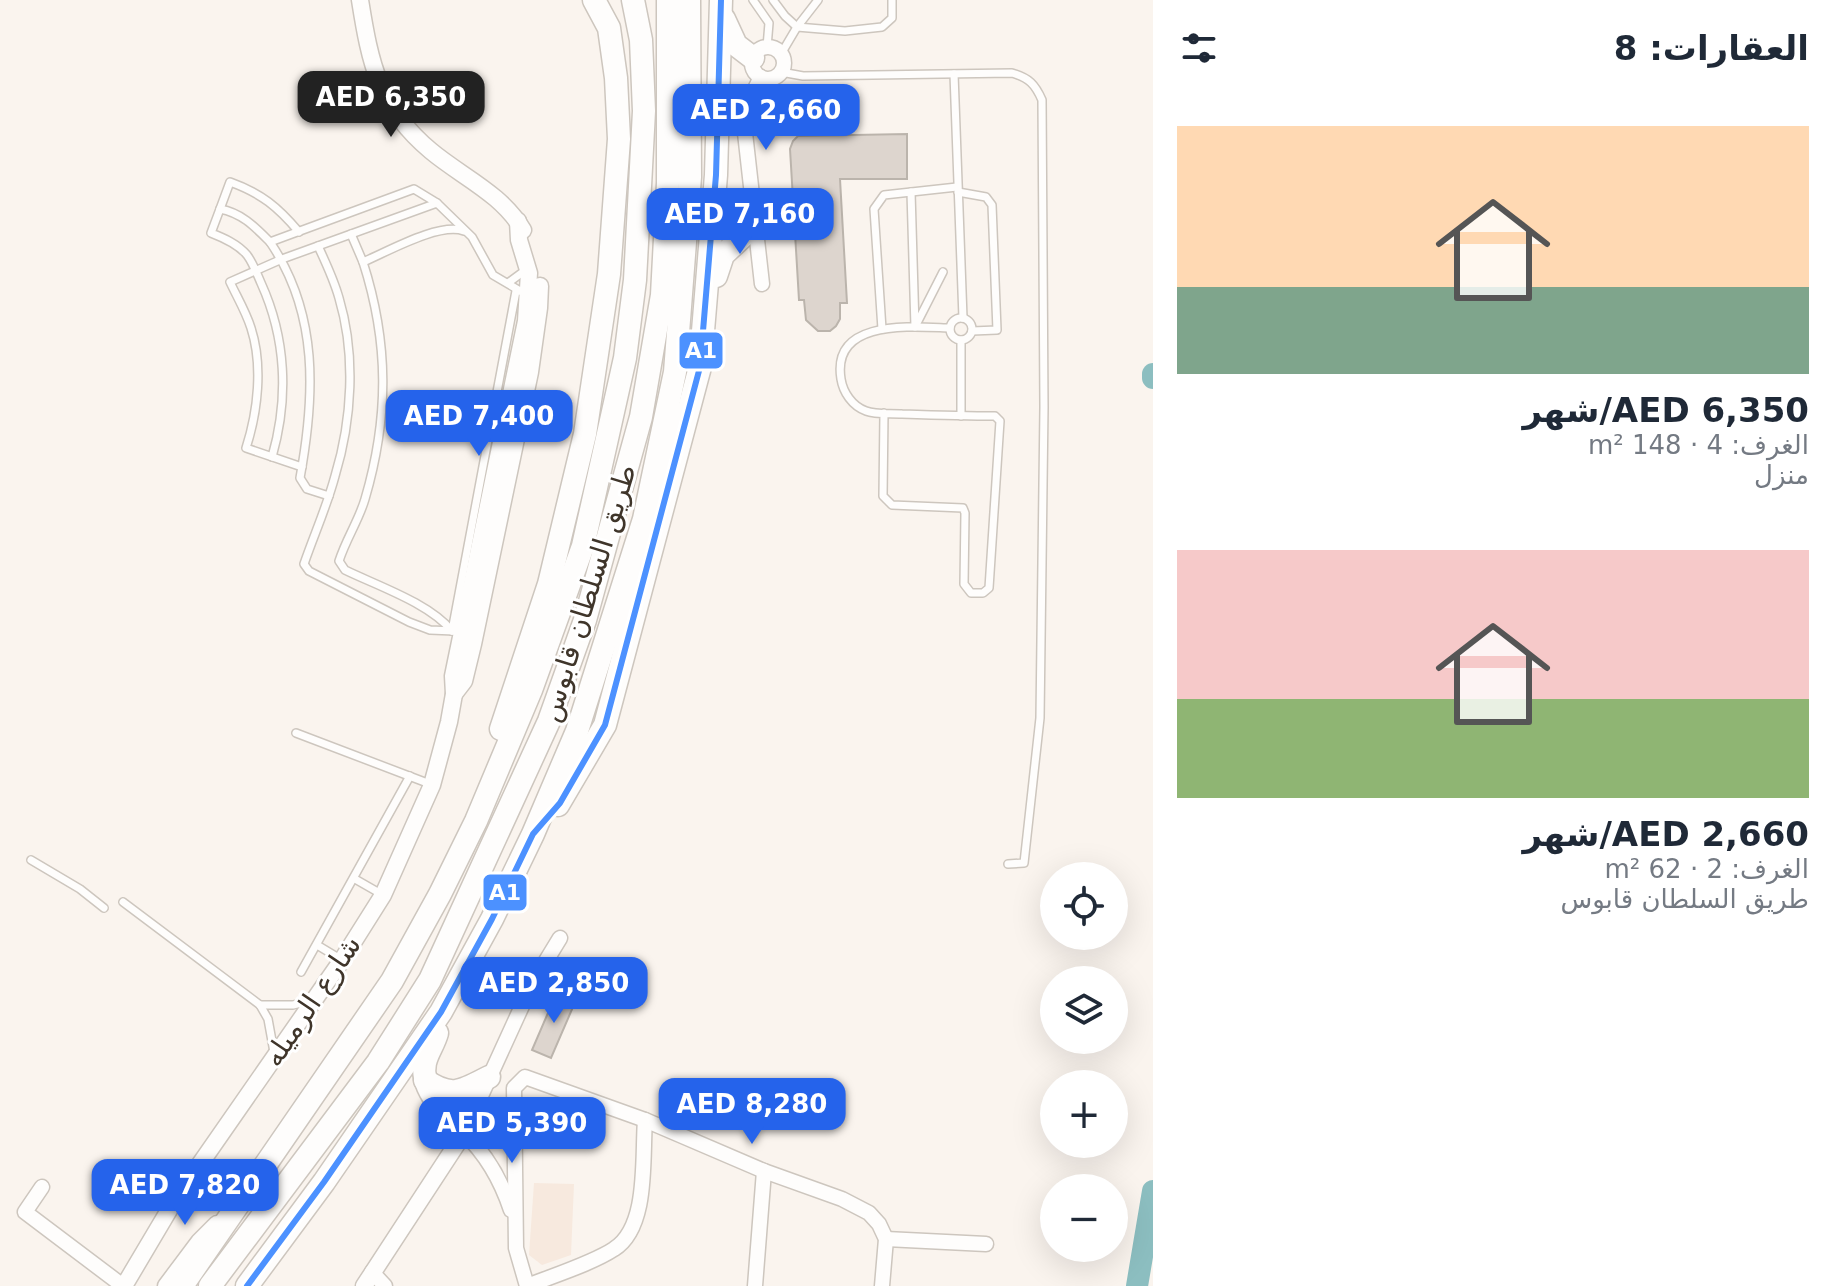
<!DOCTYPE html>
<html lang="ar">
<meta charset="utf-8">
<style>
:root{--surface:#fff;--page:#f2f2f3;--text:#1f2937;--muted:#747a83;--accent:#2563eb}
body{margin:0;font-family:"DejaVu Sans",Vazirmatn,sans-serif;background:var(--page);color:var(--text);direction:rtl;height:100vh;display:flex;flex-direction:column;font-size:30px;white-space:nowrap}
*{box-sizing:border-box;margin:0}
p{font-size:26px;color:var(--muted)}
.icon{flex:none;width:44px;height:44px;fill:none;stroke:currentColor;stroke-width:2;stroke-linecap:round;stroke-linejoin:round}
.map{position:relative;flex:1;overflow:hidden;direction:ltr}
.side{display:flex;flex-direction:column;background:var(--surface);width:680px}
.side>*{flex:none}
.tools{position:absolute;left:1040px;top:862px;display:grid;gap:16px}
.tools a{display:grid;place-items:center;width:88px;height:88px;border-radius:50%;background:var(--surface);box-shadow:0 8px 32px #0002;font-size:40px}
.price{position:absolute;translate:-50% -68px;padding:0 18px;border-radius:16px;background:var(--accent);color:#fff;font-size:26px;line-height:52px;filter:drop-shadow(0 2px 4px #0008)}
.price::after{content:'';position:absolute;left:50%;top:48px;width:24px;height:18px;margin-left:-12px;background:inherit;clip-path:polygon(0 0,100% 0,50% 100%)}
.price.selected{background:#222;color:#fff}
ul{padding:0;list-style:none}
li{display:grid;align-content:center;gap:16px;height:424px;padding:0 24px}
li span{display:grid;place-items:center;height:248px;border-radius:0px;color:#555}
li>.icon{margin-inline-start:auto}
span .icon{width:144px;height:144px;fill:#fffc;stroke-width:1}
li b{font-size:34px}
h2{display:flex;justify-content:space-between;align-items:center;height:96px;padding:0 24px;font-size:34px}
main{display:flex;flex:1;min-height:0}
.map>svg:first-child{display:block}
.education{fill:#f7e9de}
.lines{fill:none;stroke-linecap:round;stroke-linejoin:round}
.river{stroke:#8cbec0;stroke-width:22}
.building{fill:#ddd5ce;stroke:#bbb4ac;stroke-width:2}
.service-casing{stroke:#cdc6be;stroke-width:10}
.minor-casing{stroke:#cdc6be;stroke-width:17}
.tertiary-casing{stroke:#cdc6be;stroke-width:19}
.trunk-casing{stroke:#cdc6be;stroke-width:25}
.service{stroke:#fefdfc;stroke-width:7}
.minor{stroke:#fefdfc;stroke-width:14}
.tertiary{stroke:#fefdfc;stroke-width:16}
.trunk{stroke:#fefdfc;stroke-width:22}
.bus-1-casing{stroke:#fff;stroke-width:12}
.bus-1{stroke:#4c91ff;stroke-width:6}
.labels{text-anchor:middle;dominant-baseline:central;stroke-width:6;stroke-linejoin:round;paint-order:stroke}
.street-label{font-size:28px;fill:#3f352a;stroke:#fff}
.line-badge{stroke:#fff;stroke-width:3}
.badge-label{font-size:22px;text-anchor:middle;font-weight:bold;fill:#fff}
</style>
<main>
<section class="side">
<h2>العقارات: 8<svg class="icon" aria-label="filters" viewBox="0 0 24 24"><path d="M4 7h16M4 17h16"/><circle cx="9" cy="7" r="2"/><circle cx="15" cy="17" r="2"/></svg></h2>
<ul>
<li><span style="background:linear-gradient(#ffd9b3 65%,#7fa58c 0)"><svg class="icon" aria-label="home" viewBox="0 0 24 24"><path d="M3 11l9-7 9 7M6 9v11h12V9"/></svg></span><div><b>AED 6,350/شهر</b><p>الغرف: 4 · 148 m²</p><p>منزل</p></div></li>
<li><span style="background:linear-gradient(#f6c9c9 60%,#8fb573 0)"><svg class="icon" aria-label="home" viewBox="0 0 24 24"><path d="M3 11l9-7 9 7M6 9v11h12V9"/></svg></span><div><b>AED 2,660/شهر</b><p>الغرف: 2 · 62 m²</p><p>طريق السلطان قابوس</p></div></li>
</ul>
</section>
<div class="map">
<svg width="1153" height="1286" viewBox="0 0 1153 1286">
<rect width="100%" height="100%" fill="#faf4ee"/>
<!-- education -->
<path class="education" d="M534,1183l40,1 -3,71 -29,10 -13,-10z"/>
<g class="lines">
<!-- river -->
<g class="river">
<path d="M1153,374v4"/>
<path d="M1137,1286l16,-95"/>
</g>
</g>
<!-- building -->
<g class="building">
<path d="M907,134v45h-67l7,124h-7v16l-4,7 -6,5h-12l-12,-11 -2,-20h-5l-9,-151 3,-8 5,-5z"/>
<path d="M557,992l19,8 -25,58 -19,-8z"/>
</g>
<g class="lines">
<!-- service casing -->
<g class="service-casing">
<g id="service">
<path d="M753,0l16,23 -2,24"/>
<path d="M773,0l12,16 12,11 48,4 37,-4 10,-9v-18"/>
<path d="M781,54l16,-27 21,-27"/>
<path d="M781,72l22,4 209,-3c17,5 23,11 30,27l2,307 -4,311 -16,145 -16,1"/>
<path d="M954,74l9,244"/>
<path d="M911,192l4,135"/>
<path d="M958,192l28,5 6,8 5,125 -25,1"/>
<path d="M220,209l10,-27c31,11 48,25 69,50"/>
<path d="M351,234l12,28"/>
<path d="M270,242c-15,-15 -28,-29 -50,-33l-9,24c13,5 27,11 36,22 6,8 10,19 14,28 25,55 28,115 11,174"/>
<path d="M318,246c8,17 16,34 21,52 17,57 13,122 -4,178 -8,30 -21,59 -31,88l5,7 100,51 21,8 24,1"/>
<path d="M508,283l19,-14"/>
<circle cx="961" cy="329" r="11"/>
<path d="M916,325l27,-53"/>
<path d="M882,329l-8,-120 10,-14 73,-8"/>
<path d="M884,413l-1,83 9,9 71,3 2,5 -1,71 7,9h12l6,-5 11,-167 -5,-5c-31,0 -62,-1 -93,-2 -11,-1 -26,1 -36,-3 -14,-5 -23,-19 -25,-32 -10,-61 73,-52 109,-51"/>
<path d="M961,416v-76"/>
<path d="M302,467l-56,-19c12,-37 17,-83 5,-120 -5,-16 -14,-31 -21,-46l52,-23 155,-56 35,34 21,38 34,20"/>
<path d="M329,496l-22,-7 -7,-11c15,-82 19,-164 -30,-236l144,-53 23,14"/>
<path d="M452,631c-23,-28 -74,-45 -107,-61l-6,-9c7,-22 20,-41 26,-62 24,-82 24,-156 -2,-237 24,-10 76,-40 101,-31"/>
<path d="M452,631l64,-340"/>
<path d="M296,733l134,51"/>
<path d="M31,860l49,29 24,19"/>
<path d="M355,879l28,16"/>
<path d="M123,902l137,103 8,14 6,33"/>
<path d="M317,945l25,15"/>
<path d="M301,972l109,-196"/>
<path d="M260,1005h33l16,-4"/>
</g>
</g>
<!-- minor casing -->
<g class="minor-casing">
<g id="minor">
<circle cx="768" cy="63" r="16"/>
<path d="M761,77l-13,26 -4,21 18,160"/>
<path d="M42,1187l-17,25 98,74"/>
<path d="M511,1210c-10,-30 -25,-56 -47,-77l68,-149 28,-46"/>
<path d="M886,1239l100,5"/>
<path d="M372,1272l13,14"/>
<path d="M527,1286l-11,-38 -2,-160 11,-11 120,43 119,51 78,28 27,14 10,11 7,15 -4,47"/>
<path d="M527,1286c25,-10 66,-23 87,-37 35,-22 28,-91 31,-129"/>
<path d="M755,1286l9,-115"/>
</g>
</g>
<!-- tertiary casing -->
<g class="tertiary-casing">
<g id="tertiary">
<path d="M360,0c10,63 19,108 71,151 31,26 70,42 92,79"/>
<path d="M454,694l10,-13 9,-37 57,-272 9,-64 1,-22"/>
<path d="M124,1286l51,-86 167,-240 41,-65 49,-110 17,-63 5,-28 -1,-18 73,-355 3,-48 -10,-33 -1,-19"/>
<path d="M166,1286l33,-44 18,-18"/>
<path d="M364,1286l100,-153"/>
</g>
</g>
<!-- trunk casing -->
<g class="trunk-casing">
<g id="trunk">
<path d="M724,19l12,26 17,13"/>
<path d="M716,276l7,-21 33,-31"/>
<path d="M501,729l48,-145 36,-150 24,-160 10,-135 -3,-61 -7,-50 -15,-28"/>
<path d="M558,805l47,-80 95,-358 16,-192 5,-175"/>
<path d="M437,1033c-3,11 -10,20 -12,30 -6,26 23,52 39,70"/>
<path d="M425,1080c27,19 37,11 64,-3"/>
<path d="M182,1286l210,-305 48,-87 36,-73 55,-131 52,-144 42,-188 10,-78 9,-169 -3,-71 -8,-40"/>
<path d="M210,1286l168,-224 52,-82 119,-259 36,-101 56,-203 21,-122 6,-112v-183"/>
<path d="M247,1286l77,-104 117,-170 51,-93 41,-85 44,-103 67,-212 31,-147 15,-195 -1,-177"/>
</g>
</g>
<!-- service -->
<use href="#service" class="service"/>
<!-- minor -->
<use href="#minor" class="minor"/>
<!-- tertiary -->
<use href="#tertiary" class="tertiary"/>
<!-- trunk -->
<use href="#trunk" class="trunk"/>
<!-- bus-1 casing -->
<g class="bus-1-casing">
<path id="bus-1" d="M247,1286l77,-104 117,-170 51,-93 41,-85 27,-31 45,-78 95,-358 16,-192 5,-175"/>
</g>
<!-- bus-1 -->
<use href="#bus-1" class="bus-1"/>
</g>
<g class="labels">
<!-- street labels -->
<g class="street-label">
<text transform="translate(588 593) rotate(-73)">طريق السلطان قابوس</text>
<text transform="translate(312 1001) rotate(-56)">شارع الرميله</text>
</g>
</g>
<g class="line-badge">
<rect x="678" y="331" width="46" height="39" rx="8" fill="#4c91ff"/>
<rect x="482" y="873" width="46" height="39" rx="8" fill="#4c91ff"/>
</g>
<g class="badge-label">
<text x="701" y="358">A1</text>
<text x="505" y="900">A1</text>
</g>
</svg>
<div class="tools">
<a><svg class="icon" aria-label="locate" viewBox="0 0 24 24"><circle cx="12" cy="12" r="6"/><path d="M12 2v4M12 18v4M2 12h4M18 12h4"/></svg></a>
<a><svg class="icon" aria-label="layers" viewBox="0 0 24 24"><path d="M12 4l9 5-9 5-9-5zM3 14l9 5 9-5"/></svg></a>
<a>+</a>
<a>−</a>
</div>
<b class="price selected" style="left:391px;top:139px">AED 6,350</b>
<b class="price" style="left:766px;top:152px">AED 2,660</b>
<b class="price" style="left:740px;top:256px">AED 7,160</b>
<b class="price" style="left:479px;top:458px">AED 7,400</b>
<b class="price" style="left:554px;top:1025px">AED 2,850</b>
<b class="price" style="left:752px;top:1146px">AED 8,280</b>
<b class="price" style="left:512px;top:1165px">AED 5,390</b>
<b class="price" style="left:185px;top:1227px">AED 7,820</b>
</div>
</main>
